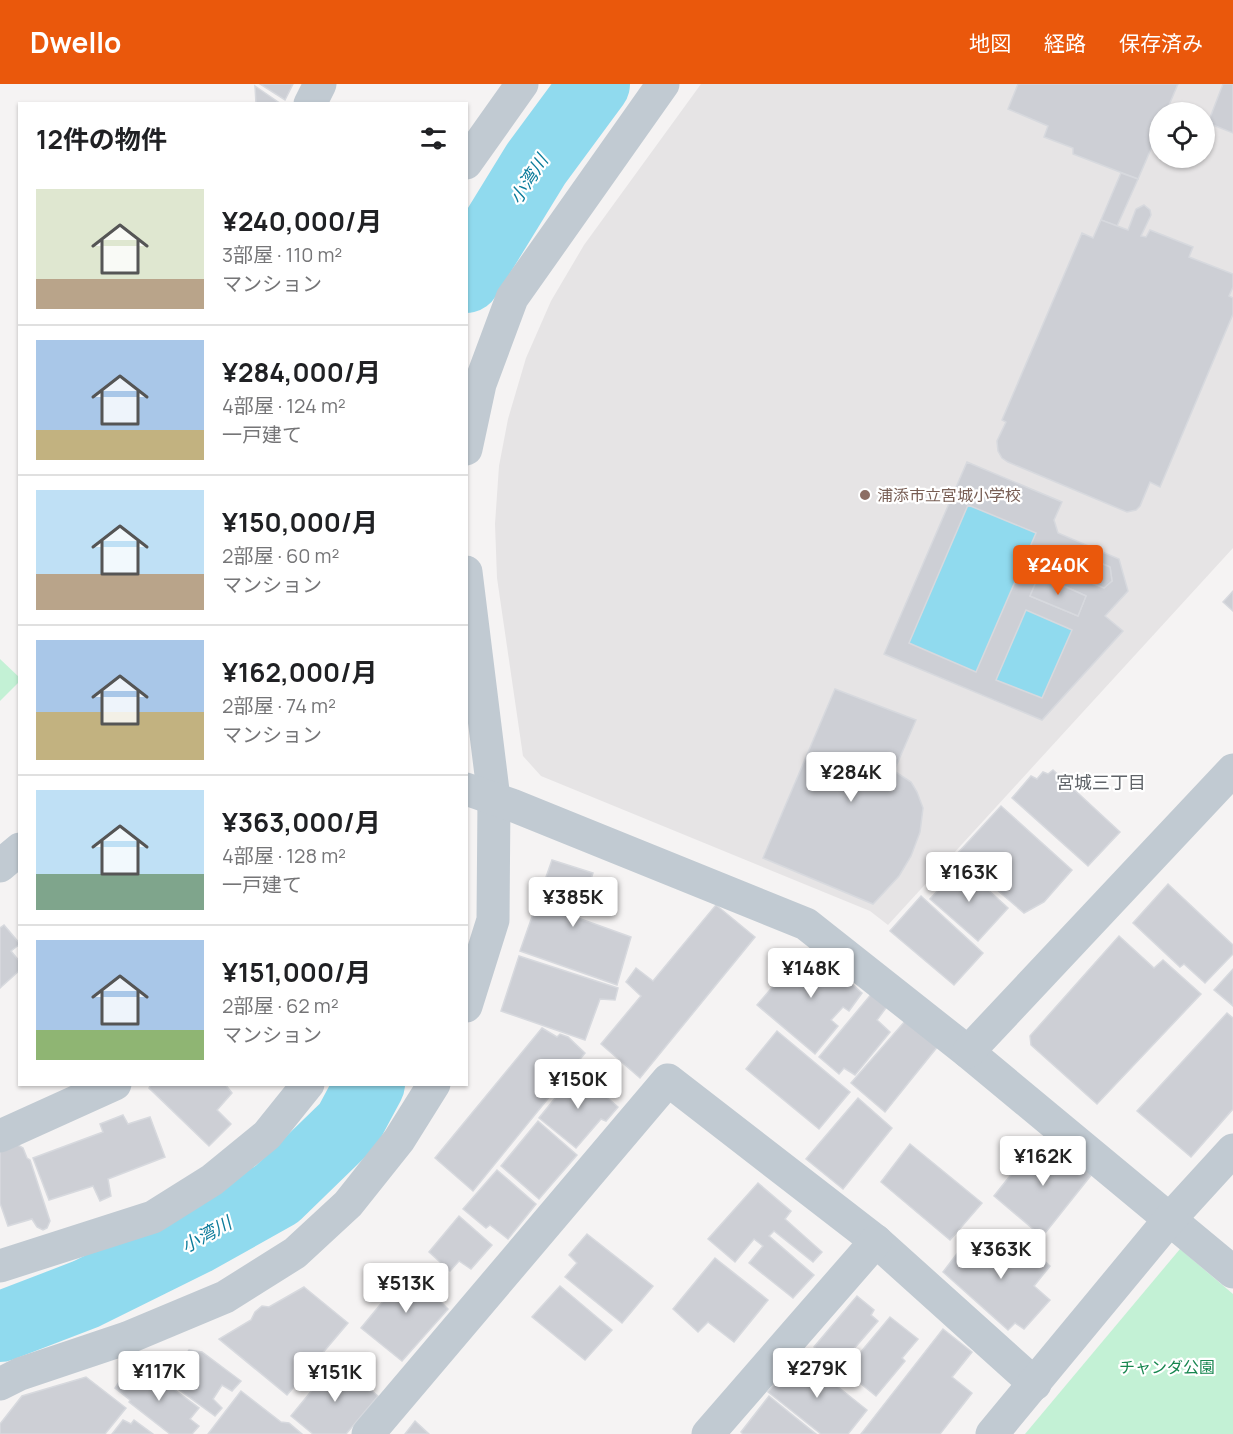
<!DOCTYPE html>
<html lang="ja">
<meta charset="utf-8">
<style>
:root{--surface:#fff;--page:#f2f2f2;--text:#202124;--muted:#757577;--line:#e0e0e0;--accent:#ea580c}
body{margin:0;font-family:Manrope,"Noto Sans JP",sans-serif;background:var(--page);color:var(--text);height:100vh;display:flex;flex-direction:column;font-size:22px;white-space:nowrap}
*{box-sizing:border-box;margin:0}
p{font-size:20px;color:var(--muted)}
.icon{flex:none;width:33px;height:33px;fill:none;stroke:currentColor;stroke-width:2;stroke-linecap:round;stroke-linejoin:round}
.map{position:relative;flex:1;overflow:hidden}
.drawer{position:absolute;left:18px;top:18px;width:450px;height:984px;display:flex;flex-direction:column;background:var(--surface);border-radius:0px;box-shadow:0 2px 4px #0004}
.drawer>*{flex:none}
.tools{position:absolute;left:1149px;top:18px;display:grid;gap:12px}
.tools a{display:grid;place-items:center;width:66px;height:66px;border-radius:50%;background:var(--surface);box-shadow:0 2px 4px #0004;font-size:30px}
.price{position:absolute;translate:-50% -51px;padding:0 14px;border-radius:6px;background:#fff;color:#222;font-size:20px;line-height:39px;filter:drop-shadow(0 2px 3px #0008)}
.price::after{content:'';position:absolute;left:50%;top:36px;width:18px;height:14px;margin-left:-9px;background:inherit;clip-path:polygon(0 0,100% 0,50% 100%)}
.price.active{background:var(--accent);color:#fff}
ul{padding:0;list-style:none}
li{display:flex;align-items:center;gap:18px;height:150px;padding:0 18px}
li+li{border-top:2px solid var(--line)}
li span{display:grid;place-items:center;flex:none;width:168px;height:120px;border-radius:0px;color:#555}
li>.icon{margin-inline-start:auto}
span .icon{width:72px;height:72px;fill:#fffc;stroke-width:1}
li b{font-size:26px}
h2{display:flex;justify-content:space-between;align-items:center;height:72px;padding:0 18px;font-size:26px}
header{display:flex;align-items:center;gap:36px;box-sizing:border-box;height:84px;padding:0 30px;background:var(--accent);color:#fff}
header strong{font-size:28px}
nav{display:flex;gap:33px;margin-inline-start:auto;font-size:21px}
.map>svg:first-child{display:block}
.education{fill:#e6e4e5;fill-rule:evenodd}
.green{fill:#c3f1d5}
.water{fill:#90daee}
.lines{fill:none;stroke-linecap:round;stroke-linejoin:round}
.river{stroke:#90daee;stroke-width:70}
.building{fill:#cdcfd5;stroke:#d7d9de;stroke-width:1.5;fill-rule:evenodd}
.street{stroke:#c1cad2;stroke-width:33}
.education-dot{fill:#8d6e63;stroke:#fff;stroke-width:2}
.labels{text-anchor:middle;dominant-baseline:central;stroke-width:4.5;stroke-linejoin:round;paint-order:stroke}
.education-label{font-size:16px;fill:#785e54;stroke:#fff;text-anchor:start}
.park-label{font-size:16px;fill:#17864f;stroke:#fff}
.water-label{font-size:18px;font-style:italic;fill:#0c7c9b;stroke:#fff}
.neighbourhood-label{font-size:18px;fill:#5f6368;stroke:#fff}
</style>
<header>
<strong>Dwello</strong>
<nav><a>地図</a><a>経路</a><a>保存済み</a></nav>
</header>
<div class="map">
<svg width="1233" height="1350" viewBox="0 0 1233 1350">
<rect width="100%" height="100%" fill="#f5f3f3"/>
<!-- education -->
<path class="education" d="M701,0h532v464l-345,377 -18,-14 -329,-135 -18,-20 -26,-178 -2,-54 4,-58 9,-47 18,-61 25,-57 33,-56zM1160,28h44v46h-44z"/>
<!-- green -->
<g class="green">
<path d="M0,575l20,19 -1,4 -19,19z"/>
<path d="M1180,1165l53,45v140h-208z"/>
</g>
<!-- water -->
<g class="water">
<path d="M968,421l68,28 -60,139 -67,-29z"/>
<path d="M1026,526l46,20 -30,68 -46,-18z"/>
</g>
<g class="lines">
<!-- river -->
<g class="river">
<path d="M466,194l70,-114 59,-80"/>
<path d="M0,1243l86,-33 109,-54 82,-46 71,-69 22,-41"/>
</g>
</g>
<!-- building -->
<g class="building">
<path d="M260,0h33l-8,16z"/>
<path d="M1018,0h160l-12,28h-6v16l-22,51 -65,-25v-6l-29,-11 4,-11 -40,-17z"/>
<path d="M1223,0h10v49l-25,-10z"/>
<path d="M255,2l26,18h-25z"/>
<path d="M1121,89l17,6 -21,47 -16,-6z"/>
<path d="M1144,121l6,5 1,5 -10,21 5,1 4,-7 43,17 -4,10 44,17v13l-4,9 4,2v16l-73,173 -10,-5 -10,24 -4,4 -9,2 -119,-50 -6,-4 -4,-7 -1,-10 9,-19 -4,-2 80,-187 11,5 8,-18 27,10 8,-21z"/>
<path d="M967,378l95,40 -8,18 4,13 61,26 9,32 -23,25 18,15 -81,89 -158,-66zM968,421l68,28 -60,139 -67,-29zM1062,463l48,20 2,14 -8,7 -50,-20zM1039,491l47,21 -8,20 -48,-20zM1026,526l46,20 -30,68 -46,-18z"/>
<path d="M1062,463l48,20 2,14 -8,7 -50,-20z"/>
<path d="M1039,491l47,21 -8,20 -48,-20z"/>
<path d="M1233,507v20l-10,-9z"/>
<path d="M835,605l81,31 -22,51 17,11 6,10 6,16 -3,24 -9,24 -12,20 -26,28 -110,-46z"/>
<path d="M1053,686l67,62 -32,34 -76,-68 19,-22 6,3 6,-7 5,2z"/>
<path d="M1001,722l71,64 -28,32 -20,11 -68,-58z"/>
<path d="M552,776l41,13 -15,45 53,19 -14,48 -97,-34z"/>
<path d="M961,781l47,43 -30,33 -48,-42z"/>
<path d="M1168,800l65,61v9l-28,29 -21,-19 -4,3 -47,-44z"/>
<path d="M921,812l62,57 -29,32 -64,-54z"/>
<path d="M716,821l39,32 -115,141 -39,-34 40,-48 -15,-14 10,-14 17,13z"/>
<path d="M4,841l16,19 -9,7 9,11v8l-20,18v-60z"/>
<path d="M1119,852l35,32 9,-8 38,34 -104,110 -66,-59 -1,-9z"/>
<path d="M801,870h15l10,8 4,-3 23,18 -3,5 12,11 -13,18 -6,-4 -12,13 7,6 -23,28 -58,-49z"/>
<path d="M519,872l99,32 -3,12 -15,-1 -15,41 -84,-29z"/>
<path d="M1233,885v37l-19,-16z"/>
<path d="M873,908l15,13 -11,15 13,12 -35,43 -11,-7 -5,6 -20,-17z"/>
<path d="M1227,929l6,5v91l-42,48 -54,-46z"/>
<path d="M906,936l32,26 -53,66 -34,-29z"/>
<path d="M542,944l15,9 3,-3 8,3 17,16 -112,138 -38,-33z"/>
<path d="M777,947l73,61 -31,37 -73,-60z"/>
<path d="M577,987l41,36 -12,14 -5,-2 -25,29 -37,-30z"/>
<path d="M151,1000h74l7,9 -15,17 14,14 -22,22 -60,-58z"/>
<path d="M858,1014l34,30 -49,61 -37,-30z"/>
<path d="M123,1031l5,9 22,-7 15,40 -57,22 3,17 -11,5 -7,-15 -44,14 -16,-42 70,-26 -3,-8z"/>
<path d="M538,1037l39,34 -38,44 -38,-33z"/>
<path d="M1051,1056l41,34 -46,58 -4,-1 -3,3 -45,-38 28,-35 6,6z"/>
<path d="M0,1058l18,3 5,3 4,10 3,2 20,61 -3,7 -4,2 -6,-3 -5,-8 -24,7 -8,-23z"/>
<path d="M910,1060l72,59 -32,37 -69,-58z"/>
<path d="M497,1086l39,34 -28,35 -18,-14 -4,3 -23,-19z"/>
<path d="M758,1099l33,28 -6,8 37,33 -9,10 -39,-31 -5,5 45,39 -21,23 -44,-35 14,-17 -9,-7 -19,23 -27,-23z"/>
<path d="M459,1132l33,29 -21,24 -12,-8 -9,10 -21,-19z"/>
<path d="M1014,1149l36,33 -16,20 16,14 -26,29 -9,-6 -7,7 -65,-58 29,-38 24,21z"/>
<path d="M587,1150l66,52 -31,37 -57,-46 12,-14 -8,-8z"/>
<path d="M715,1174l53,42 -34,42 -26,-20 -10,10 -25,-23z"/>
<path d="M413,1181l25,19 -7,8 17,17 -46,52 -41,-33z"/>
<path d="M560,1202l52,44 -27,30 -53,-43z"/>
<path d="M304,1203l44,36 -61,72 -68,-56 32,-19 4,-8 7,-6 7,1z"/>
<path d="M857,1212l17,14 -3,5 7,6 -39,45 -25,-19z"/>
<path d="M890,1233l28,22 -16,19 3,3 -29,35 -31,-25z"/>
<path d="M943,1245l29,23 -20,25 20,16 -32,41h-79z"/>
<path d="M189,1266l13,2 39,29 -9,10 -10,-6 -9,14 9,9 -7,8 -63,-46 8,-12 16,9z"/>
<path d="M798,1271l69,55 -19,24h-27l-53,-42z"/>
<path d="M336,1277l42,35 -32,38h-33l-22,-18z"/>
<path d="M147,1285l52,39 -9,11 9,7 -7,8h-22l-41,-32 1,-2 -15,-12 8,-12z"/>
<path d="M86,1293l40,31 -21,26h-105v-10l22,-28z"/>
<path d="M241,1307l40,31 8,1 13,11h-94z"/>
<path d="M769,1312l47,38h-73l-2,-2z"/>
<path d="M123,1336l8,4 3,-4 19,14h-41z"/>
<path d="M415,1337l14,13h-24z"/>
</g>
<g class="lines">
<!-- street -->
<g class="street">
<path d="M310,20l10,-20"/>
<path d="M466,79l56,-79"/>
<path d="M466,365l14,-65 32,-86 151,-214"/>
<path d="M466,488l28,227 -1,121 -27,86"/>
<path d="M466,705l46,16 294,119 162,128 265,220"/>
<path d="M0,782l20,-17"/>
<path d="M968,968l265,-282"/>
<path d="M0,1052l115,-52"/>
<path d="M0,1182l153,-49 59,-37 55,-45 41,-51"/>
<path d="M0,1300l20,-10 107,-36 98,-41 70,-44 53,-49 51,-64 35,-56"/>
<path d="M368,1350l300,-354 208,161 159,143"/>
<path d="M708,1350l168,-193"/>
<path d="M992,1350l177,-214 64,-70"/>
</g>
</g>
<!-- markers -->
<circle class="education-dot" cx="865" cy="411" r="6"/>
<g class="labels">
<!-- education labels -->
<g class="education-label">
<text x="877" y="411">浦添市立宮城小学校</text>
</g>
<!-- park labels -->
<g class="park-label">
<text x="1167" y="1283">チャンダ公園</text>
</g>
<!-- water labels -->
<g class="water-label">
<text transform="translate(528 95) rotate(-57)">小湾川</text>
<text transform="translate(206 1150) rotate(-29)">小湾川</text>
</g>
<!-- neighbourhood labels -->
<g class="neighbourhood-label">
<text x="1101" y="698">宮城三丁目</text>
</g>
</g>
</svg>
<div class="tools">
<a><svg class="icon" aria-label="locate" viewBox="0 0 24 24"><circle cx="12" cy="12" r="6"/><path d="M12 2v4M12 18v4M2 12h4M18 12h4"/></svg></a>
</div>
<b class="price active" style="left:1058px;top:512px">¥240K</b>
<b class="price" style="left:851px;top:719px">¥284K</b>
<b class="price" style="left:969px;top:819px">¥163K</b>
<b class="price" style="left:573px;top:844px">¥385K</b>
<b class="price" style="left:811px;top:915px">¥148K</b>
<b class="price" style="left:578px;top:1026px">¥150K</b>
<b class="price" style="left:1043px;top:1103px">¥162K</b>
<b class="price" style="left:1001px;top:1196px">¥363K</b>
<b class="price" style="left:406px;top:1230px">¥513K</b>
<b class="price" style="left:817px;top:1315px">¥279K</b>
<b class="price" style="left:159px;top:1318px">¥117K</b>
<b class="price" style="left:335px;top:1319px">¥151K</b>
<section class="drawer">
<h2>12件の物件<svg class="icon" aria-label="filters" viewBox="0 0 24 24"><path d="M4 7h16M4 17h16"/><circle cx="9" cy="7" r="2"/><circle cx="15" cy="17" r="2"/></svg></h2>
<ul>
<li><span style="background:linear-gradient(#dfe7d0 75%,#b9a48a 0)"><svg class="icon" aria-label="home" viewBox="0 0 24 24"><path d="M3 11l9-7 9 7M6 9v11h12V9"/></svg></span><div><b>¥240,000/月</b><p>3部屋 · 110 m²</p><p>マンション</p></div></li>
<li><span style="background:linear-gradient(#a9c7e8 75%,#c2b280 0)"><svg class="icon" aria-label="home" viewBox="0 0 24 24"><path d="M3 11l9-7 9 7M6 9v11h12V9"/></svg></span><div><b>¥284,000/月</b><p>4部屋 · 124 m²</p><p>一戸建て</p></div></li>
<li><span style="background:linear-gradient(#bfe0f5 70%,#b9a48a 0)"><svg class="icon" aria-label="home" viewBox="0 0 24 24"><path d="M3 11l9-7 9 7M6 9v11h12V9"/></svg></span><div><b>¥150,000/月</b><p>2部屋 · 60 m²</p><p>マンション</p></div></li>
<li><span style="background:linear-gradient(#a9c7e8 60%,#c2b280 0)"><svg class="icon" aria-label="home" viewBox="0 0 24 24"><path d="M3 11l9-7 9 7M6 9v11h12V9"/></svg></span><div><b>¥162,000/月</b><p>2部屋 · 74 m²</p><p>マンション</p></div></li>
<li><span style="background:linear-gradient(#bfe0f5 70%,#7fa58c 0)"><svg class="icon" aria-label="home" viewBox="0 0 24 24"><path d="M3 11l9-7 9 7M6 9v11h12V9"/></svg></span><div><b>¥363,000/月</b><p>4部屋 · 128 m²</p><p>一戸建て</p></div></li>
<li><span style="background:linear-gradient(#a9c7e8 75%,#8fb573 0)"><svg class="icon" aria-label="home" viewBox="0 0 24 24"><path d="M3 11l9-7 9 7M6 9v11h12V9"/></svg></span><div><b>¥151,000/月</b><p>2部屋 · 62 m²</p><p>マンション</p></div></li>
</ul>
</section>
</div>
